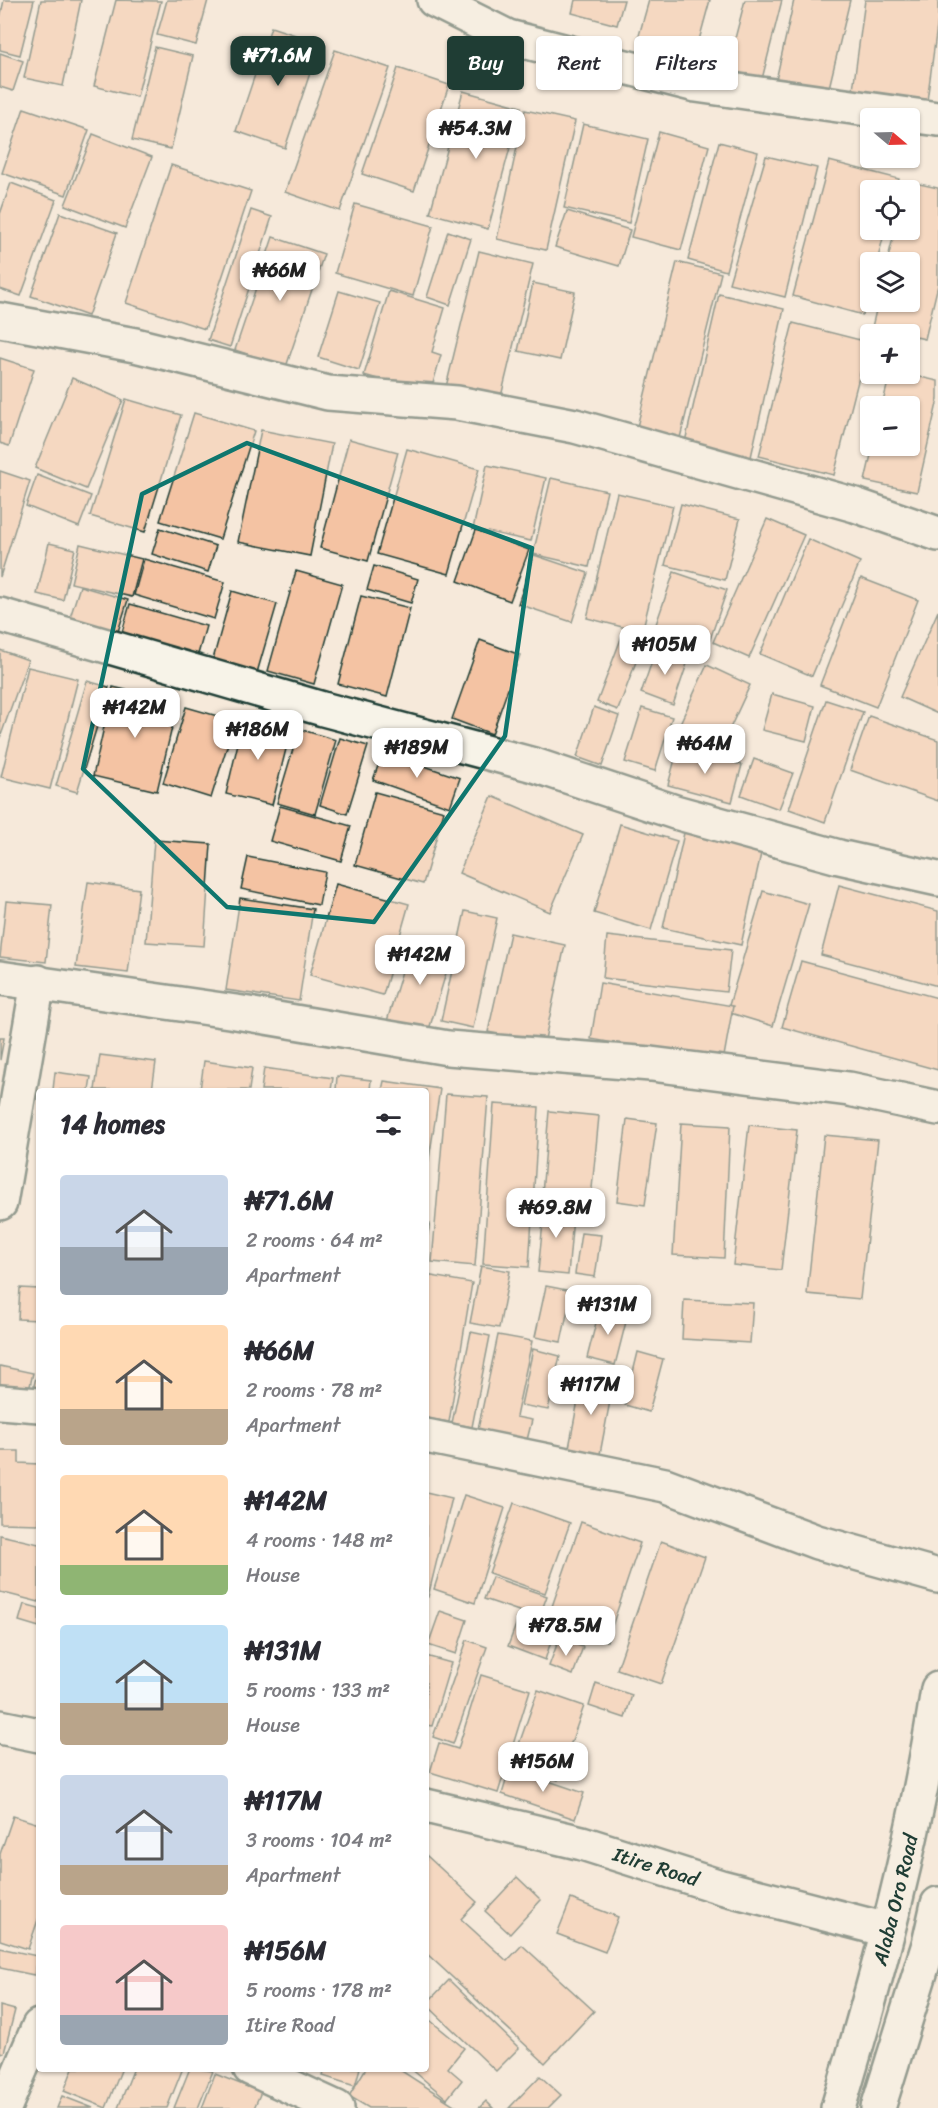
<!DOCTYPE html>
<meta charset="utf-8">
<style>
:root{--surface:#fff;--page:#f2f2f3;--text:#2b2b33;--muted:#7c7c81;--accent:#1f3d34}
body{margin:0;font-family:Sriracha,sans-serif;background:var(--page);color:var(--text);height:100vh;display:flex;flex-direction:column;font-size:22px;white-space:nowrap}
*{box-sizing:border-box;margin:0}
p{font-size:20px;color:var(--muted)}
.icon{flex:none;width:33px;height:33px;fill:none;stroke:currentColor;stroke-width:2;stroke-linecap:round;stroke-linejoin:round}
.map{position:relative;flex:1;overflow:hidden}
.side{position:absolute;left:36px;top:1088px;width:393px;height:984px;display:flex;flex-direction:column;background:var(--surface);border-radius:6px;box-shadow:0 2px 4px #0004}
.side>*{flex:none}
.top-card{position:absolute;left:447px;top:36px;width:400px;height:54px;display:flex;gap:12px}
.needle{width:39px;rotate:109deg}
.controls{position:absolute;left:860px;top:108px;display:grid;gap:12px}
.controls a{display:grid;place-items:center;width:60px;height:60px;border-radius:6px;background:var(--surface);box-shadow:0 2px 4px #0004;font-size:30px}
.price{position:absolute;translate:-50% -51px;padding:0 14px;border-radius:12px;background:#fff;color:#222;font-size:20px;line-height:39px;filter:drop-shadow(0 2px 3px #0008)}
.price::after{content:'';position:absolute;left:50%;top:36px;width:18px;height:14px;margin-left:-9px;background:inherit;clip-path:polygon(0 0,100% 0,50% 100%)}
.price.on{background:var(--accent);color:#fff}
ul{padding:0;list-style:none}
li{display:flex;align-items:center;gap:18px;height:150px;padding:0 24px}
li span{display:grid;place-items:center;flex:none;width:168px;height:120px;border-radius:6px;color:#555}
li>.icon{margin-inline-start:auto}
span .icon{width:72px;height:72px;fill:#fffc;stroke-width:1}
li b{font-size:26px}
h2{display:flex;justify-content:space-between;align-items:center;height:72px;padding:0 24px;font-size:26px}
.pill{padding:0 21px;border-radius:6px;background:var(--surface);box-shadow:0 2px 4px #0004;font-size:21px;line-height:54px}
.pill.on{background:var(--accent);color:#fff}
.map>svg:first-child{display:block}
.building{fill:#f4c3a3;stroke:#1f3d34;stroke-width:1.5}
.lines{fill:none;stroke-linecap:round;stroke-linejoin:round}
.street-casing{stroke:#1f3d34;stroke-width:38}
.secondary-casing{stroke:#1f3d34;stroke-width:38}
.street{stroke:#f7f3e8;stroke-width:33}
.secondary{stroke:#f7f3e8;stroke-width:33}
.marked{fill:none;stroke:#0f766e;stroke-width:4.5;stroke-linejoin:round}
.labels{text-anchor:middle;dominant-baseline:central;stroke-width:4.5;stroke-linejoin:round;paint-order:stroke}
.street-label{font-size:20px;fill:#1f3d34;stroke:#f7f3e8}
</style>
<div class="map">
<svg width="938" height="2108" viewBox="0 0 938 2108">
<rect width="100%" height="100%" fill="#f6e9da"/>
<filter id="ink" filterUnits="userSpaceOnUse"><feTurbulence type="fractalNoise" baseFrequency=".0167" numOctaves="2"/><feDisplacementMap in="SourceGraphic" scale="12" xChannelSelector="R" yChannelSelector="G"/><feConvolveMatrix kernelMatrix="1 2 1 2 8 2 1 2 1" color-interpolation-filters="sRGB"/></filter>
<g filter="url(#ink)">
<!-- building -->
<g class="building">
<path d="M4,0h30l-14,55 -20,-5v-32z"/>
<path d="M41,0h40l-18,86 -39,-8z"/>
<path d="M116,0l45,1 -24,96 -43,-11z"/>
<path d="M167,0h41l-12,45 -39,-10z"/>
<path d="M575,0h49l-7,25 -45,-12z"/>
<path d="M649,0h61l-15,55 -57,-16z"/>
<path d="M745,0h37l-23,91 -35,-10z"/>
<path d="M794,0h56l-22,92 -52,-12z"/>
<path d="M865,0h73v19l-11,82 -74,-11z"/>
<path d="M271,27l49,16 -35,105 -49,-17z"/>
<path d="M155,47l38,9 -22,93 -39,-9z"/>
<path d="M335,50l55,18 -50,143 -55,-19z"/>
<path d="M0,53l23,8 -10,30 -13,-4z"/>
<path d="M398,68l51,17 -35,106 -52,-17z"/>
<path d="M463,91l58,16 -33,122 -58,-16z"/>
<path d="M24,108l65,22 -23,65 -64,-22z"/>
<path d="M525,110l50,11 -29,129 -49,-11z"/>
<path d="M583,124l65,15 -19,84 -65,-15z"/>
<path d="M659,132l50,14 -28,104 -50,-13z"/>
<path d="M93,134l59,23 -27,71 -60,-23z"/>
<path d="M719,142l39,10 -32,119 -38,-11z"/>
<path d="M766,156l51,12 -32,129 -56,-14z"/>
<path d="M829,161l70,18 -3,11h-26v40h15l-8,32h-7v25l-7,28 -70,-19z"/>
<path d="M171,165l80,26 -46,138 -79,-26z"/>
<path d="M906,181l32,7v97l-13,54 -53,-12 6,-25h31v-40h-22l8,-32h14v-40h-6z"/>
<path d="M11,183l45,17 -35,96 -21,-7v-75z"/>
<path d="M355,204l78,22 -20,70 -78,-23z"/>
<path d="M251,210l21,7 -42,130 -22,-7z"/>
<path d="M567,211l63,19 -11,36 -64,-19z"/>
<path d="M60,213l57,20 -29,83 -57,-20z"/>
<path d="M448,231l23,8 -21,66 -23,-8z"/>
<path d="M273,237l51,17 -38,113 -51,-17z"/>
<path d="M479,251l54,13 -34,141 -54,-14z"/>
<path d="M677,262l44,11 -42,169 -43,-11z"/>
<path d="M533,283l42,9 -15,68 -42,-9z"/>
<path d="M339,291l41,12 -21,67 -41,-13z"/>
<path d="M389,291l56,17 -13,44 9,3 -11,39 -66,-19z"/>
<path d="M719,294l65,15 -33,148 -66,-15z"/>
<path d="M793,323l75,19 -34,133 -75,-19z"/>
<path d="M0,358l34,11 -25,77 -9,-3z"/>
<path d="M890,374h17l31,7v18l-21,93 -52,-11 8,-35h36v-40h-27z"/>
<path d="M72,378l51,22 -37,89 -51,-21z"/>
<path d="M126,399l55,16 -36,117 -55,-16z"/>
<path d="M194,413l60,18 -34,108 -60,-18z"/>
<path d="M261,430l71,14 -22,112 -72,-14z"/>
<path d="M349,439l49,13 -30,109 -48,-13z"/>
<path d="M407,449l72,20 -30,105 -72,-20z"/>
<path d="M487,465l59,13 -15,63 -58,-12z"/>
<path d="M0,471l30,10 -30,96z"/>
<path d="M37,475l54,21 -12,31 -53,-21z"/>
<path d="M551,478l56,13 -18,76 -56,-13z"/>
<path d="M617,493l56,13 -31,126 -55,-14z"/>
<path d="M681,504l59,15 -15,61 -60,-15z"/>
<path d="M767,519l37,16 -55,123 -36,-16z"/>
<path d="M160,528l56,18 -8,26 -56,-18z"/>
<path d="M476,530l53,20 -19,51 -52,-20z"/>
<path d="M808,539l52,23 -48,114 -52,-22z"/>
<path d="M49,543l26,6 -12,51 -26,-6z"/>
<path d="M80,544l62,15 -10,38 -61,-14z"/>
<path d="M534,555l54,18 -16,49 -54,-18z"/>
<path d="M144,559l81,23 -11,37 -80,-24z"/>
<path d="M374,566l44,13 -7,24 -44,-13z"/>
<path d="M296,571l46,13 -28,100 -46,-13z"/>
<path d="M674,572l53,18 -20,58 -53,-18z"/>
<path d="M861,578l57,22 -42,107 -56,-22z"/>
<path d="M80,586l48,14 -13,41 -48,-14z"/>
<path d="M232,591l45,13 -23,79 -44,-13z"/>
<path d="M361,596l49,12 -23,89 -49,-13z"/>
<path d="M130,604l76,22 -11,39 -76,-22z"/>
<path d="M938,611v103l-38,-17z"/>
<path d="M622,636l21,7 -25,67 -21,-8z"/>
<path d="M480,640l40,15 -28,79 -40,-15z"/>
<path d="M657,647l32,11 -16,47 -32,-12z"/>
<path d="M0,650l28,10 -28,78z"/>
<path d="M707,665l43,20 -31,67 -43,-20z"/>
<path d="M28,667l50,12 -28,110 -49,-12z"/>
<path d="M87,681l22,6 -32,105 -21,-6z"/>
<path d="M113,687l65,15 -21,89 -64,-15z"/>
<path d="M772,694l43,12 -9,35 -44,-11z"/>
<path d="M826,700l37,12 -38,110 -36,-13z"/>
<path d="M186,707l49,14 -24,77 -48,-15z"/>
<path d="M594,707l25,9 -17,50 -25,-9z"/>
<path d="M642,708l30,9 -17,54 -30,-9z"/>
<path d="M869,716l69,24v61l-88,-31z"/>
<path d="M244,718l47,11 -19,76 -46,-11z"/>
<path d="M299,729l37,11 -21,74 -38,-11z"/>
<path d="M340,738l28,8 -21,68 -27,-9z"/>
<path d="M678,748l64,17 -10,37 -64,-17z"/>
<path d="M383,752l77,26 -10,29 -77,-27z"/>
<path d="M754,759l39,14 -14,36 -38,-14z"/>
<path d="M375,792l69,19 -21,73 -68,-19z"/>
<path d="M492,796l91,39 -33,77 -91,-39z"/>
<path d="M280,806l71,20 -10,35 -71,-20z"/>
<path d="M620,824l57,17 -26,89 -57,-17z"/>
<path d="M684,833l78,16 -21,96 -78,-17z"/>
<path d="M154,840l57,4 -7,102 -58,-4z"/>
<path d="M248,857l77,15 -6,33 -78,-16z"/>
<path d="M88,882l51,7 -11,84 -52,-6z"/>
<path d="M336,884l73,20 -26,91 -73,-20z"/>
<path d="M839,885l99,26v75l-117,-31z"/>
<path d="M763,891l46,13 -36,122 -46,-14z"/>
<path d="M240,898l73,11 -14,92 -73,-11z"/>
<path d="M6,901l46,4 -6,57 -46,-5z"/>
<path d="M465,911l32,7 -24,110 -32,-7z"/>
<path d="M510,933l55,12 -21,99 -56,-12z"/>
<path d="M607,936l124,14 -5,42 -123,-14z"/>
<path d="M412,938l41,12 -25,83 -41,-12z"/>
<path d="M801,961l137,37v72l-156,-43z"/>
<path d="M600,983l133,23 -10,56 -132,-23z"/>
<path d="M0,1038h4l-4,22z"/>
<path d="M100,1055l56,7 -4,28h-57z"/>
<path d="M204,1061l48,7 -3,22h-49z"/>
<path d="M264,1068l69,10 -2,12h-70z"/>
<path d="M55,1072l36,5 -2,13h-36z"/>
<path d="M337,1076l34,4 -1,10h-34z"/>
<path d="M384,1081l56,8 -14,89v-88h-44z"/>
<path d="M446,1094l42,3 -13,169 -43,-4z"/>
<path d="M494,1104l45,3 -10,160 -46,-3z"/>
<path d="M549,1111l50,5 -8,83 -49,-5z"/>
<path d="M627,1119l30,4 -12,82 -28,-4z"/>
<path d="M681,1123l49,3 -6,132 -51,-3z"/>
<path d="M749,1125l48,5 -16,140 -48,-5z"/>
<path d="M824,1135l54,5 -18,159 -53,-5z"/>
<path d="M545,1203l29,3 -6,69 -30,-3z"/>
<path d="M426,1223l4,1 -4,18z"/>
<path d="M581,1233l20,2 -6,42 -20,-3z"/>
<path d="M481,1266l29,5 -11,57 -29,-5z"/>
<path d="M426,1275l46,8 -23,139 -23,-4z"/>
<path d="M546,1286l26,5 -11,51 -26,-5z"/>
<path d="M20,1288l19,1v31l-21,-1z"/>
<path d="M684,1300l69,3 -3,40 -68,-4z"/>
<path d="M600,1307l28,7 -13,51 -28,-7z"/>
<path d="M471,1332l19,4 -18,91 -20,-4z"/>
<path d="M498,1335l34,6 -16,76 16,3 -5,20 -49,-11z"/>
<path d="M533,1349l27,7 -12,54 -27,-5z"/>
<path d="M638,1352l25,7 -14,53 -24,-7z"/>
<path d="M0,1366l33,7 -6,26 -27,-6z"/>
<path d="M583,1374l31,6 -15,79 -31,-6z"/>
<path d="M36,1377l3,1v21l-8,-1z"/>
<path d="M0,1451h19v12l20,1v60l-39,-1z"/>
<path d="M426,1492l26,6 -24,99 -2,-1z"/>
<path d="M464,1495l41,13 -30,95 -41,-14z"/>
<path d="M514,1503l56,20 -25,70 -56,-20z"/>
<path d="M581,1522l59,21 -33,98 -60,-20z"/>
<path d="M0,1535l39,9v58l-39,-10z"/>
<path d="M661,1541l44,16 -44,127 -44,-15z"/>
<path d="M492,1577l55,19 -8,22 -55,-19z"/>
<path d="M24,1604l15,4v19l-20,-6z"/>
<path d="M440,1611l27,9 -11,34 -28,-9z"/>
<path d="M517,1622l36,13 -8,25 -37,-14z"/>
<path d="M559,1639l24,8 -10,28 -24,-9z"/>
<path d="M467,1640l20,7 -34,97 -20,-7z"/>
<path d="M426,1656l25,7 -19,63 -6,-1z"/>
<path d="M481,1675l49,15 -32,103 -68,-21 9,-29 19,6z"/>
<path d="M596,1683l36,12 -7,23 -36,-12z"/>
<path d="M538,1690l46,16 -26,74 -46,-16z"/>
<path d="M510,1768l74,25 -9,26 -73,-25z"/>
<path d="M13,1816l26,8v93l-11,32 -28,-9v-86z"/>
<path d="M426,1855l51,47 -16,17 46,42 15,-16 72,66 -49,52 -119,-110z"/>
<path d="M517,1877l24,23 -31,34 -25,-23z"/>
<path d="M571,1899l47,18 -13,35 -48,-18z"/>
<path d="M0,1948l37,8 -3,19 -34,-7z"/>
<path d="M449,1980l70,68 -23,23 -70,-67z"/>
<path d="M0,2006l15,4 -11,43 -4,-1z"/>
<path d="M426,2017l38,31 -16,20 14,12 -15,19 -37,-31h16z"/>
<path d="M73,2068h49l-16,40 -42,-17z"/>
<path d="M134,2068h49l-16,40h-49z"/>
<path d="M190,2068l23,3 -15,37h-24z"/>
<path d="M325,2068h35l-5,18 -32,-10z"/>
<path d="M366,2068h31l62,40h-90l-20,-12z"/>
<path d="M215,2074l46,18 -7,16h-52z"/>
<path d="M540,2076l21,19 -13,13h-39z"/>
<path d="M62,2096l31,12h-36z"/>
<path d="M486,2101l7,7h-14z"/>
</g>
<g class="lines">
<!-- street casing -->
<g class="street-casing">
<g id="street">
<path d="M434,0l74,37 188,48 242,34"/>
<path d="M0,320l135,25 193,48 129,10 118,23 280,79 83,29"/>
<path d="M0,615l323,94 211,56 141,47 164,45 99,22"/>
<path d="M0,978l236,34 212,36 203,16 198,25 89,19"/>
<path d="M0,1203l38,-221"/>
<path d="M0,1402l39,3"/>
<path d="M426,1436l239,49 152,57 121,34"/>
<path d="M0,1727l39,8"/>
<path id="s1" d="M426,1806l156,37 139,44 166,43"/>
<path d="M250,2068l87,40"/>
<path d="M4,2108l35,-82"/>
</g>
</g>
<!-- secondary casing -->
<g class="secondary-casing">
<g id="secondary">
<path id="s2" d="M838,2108c41,-137 79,-277 100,-419"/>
<path d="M878,2108l51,-164 9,-40"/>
</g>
</g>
<!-- street -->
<use href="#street" class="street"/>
<!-- secondary -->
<use href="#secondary" class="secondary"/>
</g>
</g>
<!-- marked area -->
<path d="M0 0H938V2108H0ZM247,443l285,105 -27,188 -131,186 -147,-15 -144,-138 59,-275z" fill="#f6e9da" fill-opacity=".55" fill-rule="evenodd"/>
<path class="marked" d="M247,443l285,105 -27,188 -131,186 -147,-15 -144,-138 59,-275z"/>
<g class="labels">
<!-- street labels -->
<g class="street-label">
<text stroke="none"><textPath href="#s1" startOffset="238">Itire Road</textPath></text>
<text stroke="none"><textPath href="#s2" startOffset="216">Alaba Oro Road</textPath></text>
</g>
</g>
</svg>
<div class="controls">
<a><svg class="needle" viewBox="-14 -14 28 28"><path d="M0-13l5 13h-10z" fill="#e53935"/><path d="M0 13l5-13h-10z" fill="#7c7c81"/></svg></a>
<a><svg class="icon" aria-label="locate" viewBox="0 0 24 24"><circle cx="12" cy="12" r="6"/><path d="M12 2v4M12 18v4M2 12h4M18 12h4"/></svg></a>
<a><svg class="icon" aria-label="layers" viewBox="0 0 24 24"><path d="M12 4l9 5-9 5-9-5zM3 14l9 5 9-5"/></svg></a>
<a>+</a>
<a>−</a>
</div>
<b class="price on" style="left:278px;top:87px">₦71.6M</b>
<b class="price" style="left:476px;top:160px">₦54.3M</b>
<b class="price" style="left:280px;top:302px">₦66M</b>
<b class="price" style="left:665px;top:676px">₦105M</b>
<b class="price" style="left:135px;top:739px">₦142M</b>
<b class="price" style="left:258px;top:761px">₦186M</b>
<b class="price" style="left:705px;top:775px">₦64M</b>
<b class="price" style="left:417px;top:779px">₦189M</b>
<b class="price" style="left:420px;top:986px">₦142M</b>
<b class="price" style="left:556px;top:1239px">₦69.8M</b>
<b class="price" style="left:608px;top:1336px">₦131M</b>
<b class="price" style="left:591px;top:1416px">₦117M</b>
<b class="price" style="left:566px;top:1657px">₦78.5M</b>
<b class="price" style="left:543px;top:1793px">₦156M</b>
<div class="top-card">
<a class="pill on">Buy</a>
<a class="pill">Rent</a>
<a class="pill">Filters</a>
</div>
<section class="side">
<h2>14 homes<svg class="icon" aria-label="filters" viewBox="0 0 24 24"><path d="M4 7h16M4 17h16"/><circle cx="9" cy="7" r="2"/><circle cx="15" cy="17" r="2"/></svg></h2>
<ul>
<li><span style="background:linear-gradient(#c9d6e8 60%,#9aa5b1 0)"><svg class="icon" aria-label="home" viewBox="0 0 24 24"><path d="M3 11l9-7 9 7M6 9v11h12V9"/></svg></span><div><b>₦71.6M</b><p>2 rooms · 64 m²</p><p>Apartment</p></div></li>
<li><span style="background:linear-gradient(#ffd9b3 70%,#b9a48a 0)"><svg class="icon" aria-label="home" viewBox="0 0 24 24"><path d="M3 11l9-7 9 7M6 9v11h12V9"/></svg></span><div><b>₦66M</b><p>2 rooms · 78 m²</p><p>Apartment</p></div></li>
<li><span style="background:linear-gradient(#ffd9b3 75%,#8fb573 0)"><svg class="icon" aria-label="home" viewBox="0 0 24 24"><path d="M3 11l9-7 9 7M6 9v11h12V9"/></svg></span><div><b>₦142M</b><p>4 rooms · 148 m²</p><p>House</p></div></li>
<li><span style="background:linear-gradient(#bfe0f5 65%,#b9a48a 0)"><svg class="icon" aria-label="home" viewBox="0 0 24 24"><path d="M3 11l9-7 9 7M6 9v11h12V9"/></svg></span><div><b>₦131M</b><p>5 rooms · 133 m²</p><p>House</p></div></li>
<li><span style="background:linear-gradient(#c9d6e8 75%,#b9a48a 0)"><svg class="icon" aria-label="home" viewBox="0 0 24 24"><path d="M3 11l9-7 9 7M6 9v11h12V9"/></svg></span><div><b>₦117M</b><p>3 rooms · 104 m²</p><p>Apartment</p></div></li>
<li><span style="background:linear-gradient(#f6c9c9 75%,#9aa5b1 0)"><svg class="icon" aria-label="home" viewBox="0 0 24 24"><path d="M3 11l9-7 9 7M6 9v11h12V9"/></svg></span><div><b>₦156M</b><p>5 rooms · 178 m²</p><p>Itire Road</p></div></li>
</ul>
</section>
</div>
